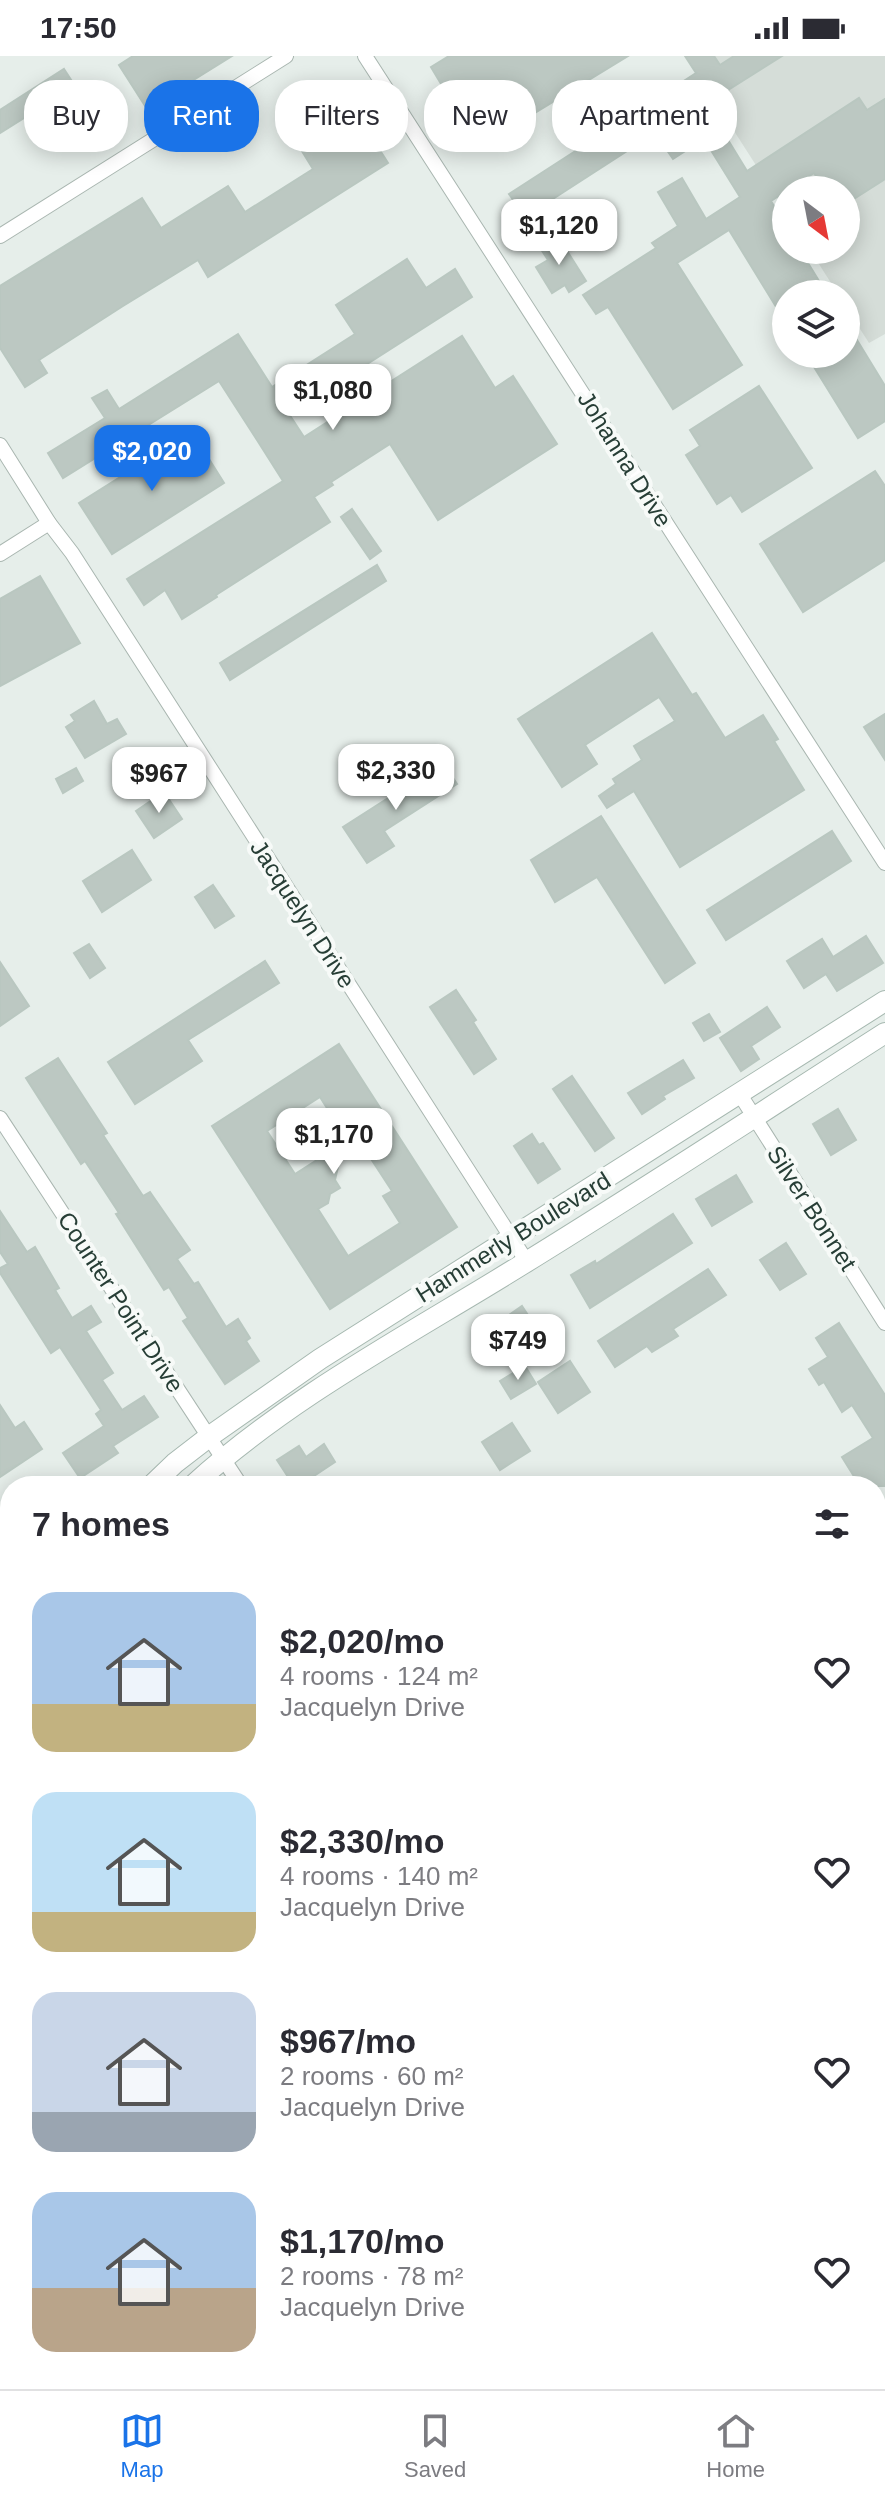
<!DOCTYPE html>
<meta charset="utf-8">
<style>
:root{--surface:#fff;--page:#f7f7f7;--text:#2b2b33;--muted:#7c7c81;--line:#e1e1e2;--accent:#1a73e8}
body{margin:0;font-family:Helvetica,sans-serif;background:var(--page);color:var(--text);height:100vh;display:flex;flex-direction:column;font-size:30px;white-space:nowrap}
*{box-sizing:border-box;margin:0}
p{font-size:26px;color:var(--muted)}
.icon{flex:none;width:44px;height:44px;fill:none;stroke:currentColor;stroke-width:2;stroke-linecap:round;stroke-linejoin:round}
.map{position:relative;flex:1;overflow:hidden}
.drawer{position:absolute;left:0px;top:1420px;width:886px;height:914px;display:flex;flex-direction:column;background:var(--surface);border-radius:32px 32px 0 0;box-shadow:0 4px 20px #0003}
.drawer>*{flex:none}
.top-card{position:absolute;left:24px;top:24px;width:838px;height:72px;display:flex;gap:16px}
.needle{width:52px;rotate:148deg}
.controls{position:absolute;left:772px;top:120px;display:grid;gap:16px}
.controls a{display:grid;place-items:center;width:88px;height:88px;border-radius:50%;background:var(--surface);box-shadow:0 4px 20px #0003;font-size:40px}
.price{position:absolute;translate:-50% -68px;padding:0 18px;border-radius:16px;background:#fff;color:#222;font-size:26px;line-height:52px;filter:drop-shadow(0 2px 4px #0008)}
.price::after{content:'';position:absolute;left:50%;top:48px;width:24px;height:18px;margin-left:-12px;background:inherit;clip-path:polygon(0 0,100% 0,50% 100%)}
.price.selected{background:var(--accent);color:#fff}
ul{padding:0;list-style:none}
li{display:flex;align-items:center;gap:24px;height:200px;padding:0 32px}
li span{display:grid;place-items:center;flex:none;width:224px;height:160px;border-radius:24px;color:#555}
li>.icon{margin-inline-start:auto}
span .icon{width:96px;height:96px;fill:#fffc;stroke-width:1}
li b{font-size:34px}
h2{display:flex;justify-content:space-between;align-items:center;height:96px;padding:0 32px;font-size:34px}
.chip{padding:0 28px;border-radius:32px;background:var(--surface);box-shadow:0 4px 20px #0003;font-size:28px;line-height:72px}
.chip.selected{background:var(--accent);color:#fff}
.status{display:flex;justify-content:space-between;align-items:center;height:56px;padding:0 40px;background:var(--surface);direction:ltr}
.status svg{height:22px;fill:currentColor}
.tab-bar{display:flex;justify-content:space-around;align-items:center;height:112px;border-top:2px solid var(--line);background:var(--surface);font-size:22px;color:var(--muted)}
.tab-bar a{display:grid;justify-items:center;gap:4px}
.tab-bar .selected{color:var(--accent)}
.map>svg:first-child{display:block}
.built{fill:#d5ddd8}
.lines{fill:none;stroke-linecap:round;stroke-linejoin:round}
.stream{stroke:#94cacd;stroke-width:5}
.building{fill:#bcc8c2;stroke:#b9c7c0;stroke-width:2;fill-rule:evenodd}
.minor-casing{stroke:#a9b6b0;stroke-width:16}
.secondary-casing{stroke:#a6b8b0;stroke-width:22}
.minor{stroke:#fff;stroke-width:14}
.secondary{stroke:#fff;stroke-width:20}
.labels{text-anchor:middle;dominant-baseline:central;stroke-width:8;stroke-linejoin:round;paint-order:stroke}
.street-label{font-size:24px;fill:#273e36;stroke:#f7faf8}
</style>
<div class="status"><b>17:50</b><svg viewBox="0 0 49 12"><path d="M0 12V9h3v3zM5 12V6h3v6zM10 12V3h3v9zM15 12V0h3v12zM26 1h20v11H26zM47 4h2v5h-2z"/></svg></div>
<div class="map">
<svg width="885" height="2333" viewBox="0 0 885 2333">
<rect width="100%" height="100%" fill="#e6eeea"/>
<!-- built -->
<path class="built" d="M686,0h199v278l-16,9 -23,-36v-13h-8l-28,-44h36v-60h-60v22z"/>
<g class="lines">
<!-- stream -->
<path class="stream" d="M0,1698l10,15"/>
</g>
<!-- building -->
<g class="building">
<path d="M133,0h99l-85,53 -28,-44z"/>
<path d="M449,0h179l-149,91 -48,-80z"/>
<path d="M685,0h29l6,9 14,-9h48l-76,48 41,67 112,-73 8,12 18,-11v80l-39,25v-14h-21l-11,-17 -43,28 15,25v24h14l27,44h-41v29l-57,-93 -52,33 65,102 -69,44 -65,-102 -12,7 -13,-19 73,-47 -4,-5 26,-17 -20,-34 24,-14 24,41 34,-22 -36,-58 -31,20 -18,-26 -130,84 -16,-23 187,-121z"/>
<path d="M64,13l11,17 -75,47v-23z"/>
<path d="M353,52l35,55 -180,114 -10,-17 -75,46 -84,54 8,13 -22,14 -25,-39v-62l142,-88 19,30 67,-42 17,26 68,-43 -16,-26z"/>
<path d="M557,179l29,46 -17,11 -4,-7 -13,8 -16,-26 12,-7 -9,-14z"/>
<path d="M407,203l19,29 29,-19 17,28 -183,117 15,23 158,-101 33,52 18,-12 44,68 -119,76 -48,-76 -59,38 2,3 -19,12 16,25 -114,73 1,2 -35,22 -17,-29 -21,15 -17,-26 156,-98 -26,-41 -38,-59 -156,97 -15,-25 57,-35 -13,-20 15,-8 12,19 119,-75 34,53 83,-53 -19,-29z"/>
<path d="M846,266l39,64v35l-27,17 -52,-84h40z"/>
<path d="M759,330l53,82 -70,44 -11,-17 -14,9 -31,-49 14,-9 -10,-16z"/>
<path d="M192,376l32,51 -112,71 -33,-51z"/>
<path d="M875,415l10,15v74l-82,52 -43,-68z"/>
<path d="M352,453l29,42 -11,8 -29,-42z"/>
<path d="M377,509l9,16 -156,99 -10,-17z"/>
<path d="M40,520l40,67 -80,43v-87z"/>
<path d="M652,577l40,62 4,-2 29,45 38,-23 15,24 -4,2 30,49 -124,77 -46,-76 -27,17 -8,-12 17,-12 -3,-5 29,-19 -8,-14 41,-25 -16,-24 -74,48 12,19 -35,23 -44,-68z"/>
<path d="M94,645l13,23 10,-5 9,15 -41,24 -19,-31 9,-6 -4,-6z"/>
<path d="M885,658v46l-21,-33z"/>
<path d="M443,707l14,21 -73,47 10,15 -27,17 -24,-36z"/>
<path d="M76,712l7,13 -20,12 -7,-14z"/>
<path d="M164,736l18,27 -28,19 -18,-27z"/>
<path d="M601,760l94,147 -30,20 -68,-106 -42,25 -24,-42z"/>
<path d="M832,775l19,30 -125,79 -19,-30z"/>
<path d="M132,794l19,30 -49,32 -19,-31z"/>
<path d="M213,829l21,31 -19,12 -20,-31z"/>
<path d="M866,880l17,27 -46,28 -11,-17 -22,14 -17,-27 35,-22 11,18z"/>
<path d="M89,888l16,24 -15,10 -16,-25z"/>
<path d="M265,905l14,22 -91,57 14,21 -67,43 -27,-42z"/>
<path d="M0,906l29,44 -29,20z"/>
<path d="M456,934l20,30 -3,2 23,37 -22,15 -44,-67z"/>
<path d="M767,951l13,20 -29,19 8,13 -18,12 -21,-33z"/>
<path d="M709,958l11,18 -16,9 -11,-18z"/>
<path d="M339,988l118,183 -127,82 -118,-183zM320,1041l17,27 8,-5 47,72 -9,5 17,27 -52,33 -30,-47 10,-6 2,-9 10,-6 -5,-8 3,-13 -4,-6 -17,-1 -22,14 -28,-43z"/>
<path d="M58,1002l49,75 -4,2 40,61 7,-4 40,58 -13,9 17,25 4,-2 28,45 12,-8 12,19 -4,3 13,20 -34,23 -42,-63 5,-3 -19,-31 -5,3 -48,-76 3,-1 -34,-52 -4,3 -55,-86z"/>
<path d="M683,1004l11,18 -31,18 2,3 -23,15 -14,-21z"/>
<path d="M572,1020l42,62 -19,13 -42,-62z"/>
<path d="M838,1053l18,31 -25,15 -18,-31z"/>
<path d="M532,1078l7,11 4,-2 17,26 -22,14 -24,-37z"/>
<path d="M736,1119l16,27 -40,24 -16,-27z"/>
<path d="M0,1155l27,41 8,-5 24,41 -4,2 17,28 19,-12 10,16 -15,9 27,42 -11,7 20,30 22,-14 14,21 -45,29 5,7 -38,25 -17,-25 41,-27 -8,-12 5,-4 -41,-63 -9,6 -51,-80v-5l8,-4 -8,-12z"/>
<path d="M673,1158l19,29 -102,65 -19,-33 24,-14 1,3z"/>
<path d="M786,1187l20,31 -26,16 -20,-30z"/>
<path d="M708,1213l18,26 -53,34 5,7 -26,16 -5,-6 -32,21 -17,-26z"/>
<path d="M522,1250l21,32 -24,15 -20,-31z"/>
<path d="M839,1267l46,72v91h-25l-18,-29 31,-19 -21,-33 -10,7 -18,-30 -5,3 -10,-16 19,-12 -12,-19z"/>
<path d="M570,1305l20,31 -32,21 -20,-31z"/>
<path d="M525,1310l11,18 -25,15 -11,-18z"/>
<path d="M0,1349l15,23 9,-6 18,27 -42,28z"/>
<path d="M512,1367l18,28 -30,19 -18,-28z"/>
<path d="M324,1388l11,18 -24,16 5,8h-22l-17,-26 22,-14 7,11z"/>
</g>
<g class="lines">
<!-- minor casing -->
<g class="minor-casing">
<g id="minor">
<path d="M365,0l520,807"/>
<path d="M0,180l286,-180"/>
<path d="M0,389l49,78 23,30 455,709"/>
<path d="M0,498l49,-31"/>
<path d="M739,1037l146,230"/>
<path d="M0,1062l241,368"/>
<path d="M0,1475l10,15"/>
<path d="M876,1513l9,-6"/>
<path d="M0,1928l10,16"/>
</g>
</g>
<!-- secondary casing -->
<g class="secondary-casing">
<g id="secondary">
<path d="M151,1430l24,-23 35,-27 110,-77 565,-358"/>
<path d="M192,1430c97,-89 220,-153 331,-222 122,-75 242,-154 362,-231"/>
<path d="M0,1575l10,-8"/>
<path d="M0,1614l10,-7"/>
</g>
</g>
<!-- minor -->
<use href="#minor" class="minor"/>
<!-- secondary -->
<use href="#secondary" class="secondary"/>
</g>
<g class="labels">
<!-- street labels -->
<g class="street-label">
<text transform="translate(625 403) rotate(58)">Johanna Drive</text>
<text transform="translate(303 858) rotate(57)">Jacquelyn Drive</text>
<text transform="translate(812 1152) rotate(57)">Silver Bonnet</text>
<text transform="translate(513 1181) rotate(-32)">Hammerly Boulevard</text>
<text transform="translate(121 1246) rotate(57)">Counter Point Drive</text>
</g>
</g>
</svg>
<div class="controls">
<a><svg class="needle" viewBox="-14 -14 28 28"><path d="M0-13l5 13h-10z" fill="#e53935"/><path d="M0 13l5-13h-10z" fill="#7c7c81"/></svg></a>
<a><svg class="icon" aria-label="layers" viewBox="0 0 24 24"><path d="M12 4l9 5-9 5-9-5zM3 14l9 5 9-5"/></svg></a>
</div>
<b class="price" style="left:559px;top:211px">$1,120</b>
<b class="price" style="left:333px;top:376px">$1,080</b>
<b class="price selected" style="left:152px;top:437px">$2,020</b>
<b class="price" style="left:396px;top:756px">$2,330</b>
<b class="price" style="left:159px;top:759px">$967</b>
<b class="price" style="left:334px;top:1120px">$1,170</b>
<b class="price" style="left:518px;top:1326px">$749</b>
<div class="top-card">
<a class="chip">Buy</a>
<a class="chip selected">Rent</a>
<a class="chip">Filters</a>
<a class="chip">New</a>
<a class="chip">Apartment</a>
</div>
<section class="drawer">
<h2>7 homes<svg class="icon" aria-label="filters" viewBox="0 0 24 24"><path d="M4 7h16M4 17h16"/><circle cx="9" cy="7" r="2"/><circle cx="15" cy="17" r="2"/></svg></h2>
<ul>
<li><span style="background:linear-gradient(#a9c7e8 70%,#c2b280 0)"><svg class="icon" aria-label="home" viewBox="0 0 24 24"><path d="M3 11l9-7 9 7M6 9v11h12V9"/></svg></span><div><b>$2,020/mo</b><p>4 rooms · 124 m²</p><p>Jacquelyn Drive</p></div><svg class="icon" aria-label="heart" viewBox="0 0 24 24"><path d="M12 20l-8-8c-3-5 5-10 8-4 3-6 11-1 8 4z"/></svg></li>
<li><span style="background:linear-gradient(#bfe0f5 75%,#c2b280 0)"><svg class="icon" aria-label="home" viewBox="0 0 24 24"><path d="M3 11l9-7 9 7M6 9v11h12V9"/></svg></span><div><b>$2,330/mo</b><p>4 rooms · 140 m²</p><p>Jacquelyn Drive</p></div><svg class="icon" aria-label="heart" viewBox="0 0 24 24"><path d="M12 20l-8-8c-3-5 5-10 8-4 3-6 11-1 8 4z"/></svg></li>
<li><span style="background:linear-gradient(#c9d6e8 75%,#9aa5b1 0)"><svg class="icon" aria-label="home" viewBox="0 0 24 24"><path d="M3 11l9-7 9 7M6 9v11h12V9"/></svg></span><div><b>$967/mo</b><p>2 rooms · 60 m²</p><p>Jacquelyn Drive</p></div><svg class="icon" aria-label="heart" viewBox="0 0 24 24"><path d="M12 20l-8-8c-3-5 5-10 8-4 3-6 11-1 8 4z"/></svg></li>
<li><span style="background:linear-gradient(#a9c7e8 60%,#b9a48a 0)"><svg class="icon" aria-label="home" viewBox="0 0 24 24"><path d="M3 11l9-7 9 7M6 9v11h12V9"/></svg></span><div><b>$1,170/mo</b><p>2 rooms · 78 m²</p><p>Jacquelyn Drive</p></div><svg class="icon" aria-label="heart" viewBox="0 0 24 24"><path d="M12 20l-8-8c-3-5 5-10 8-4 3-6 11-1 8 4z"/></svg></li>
</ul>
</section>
</div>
<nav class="tab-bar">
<a class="selected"><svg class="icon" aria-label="map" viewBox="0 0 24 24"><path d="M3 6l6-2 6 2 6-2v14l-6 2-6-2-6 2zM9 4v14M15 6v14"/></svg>Map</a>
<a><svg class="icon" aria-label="saved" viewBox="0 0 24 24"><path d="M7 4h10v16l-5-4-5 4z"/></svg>Saved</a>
<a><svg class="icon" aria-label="home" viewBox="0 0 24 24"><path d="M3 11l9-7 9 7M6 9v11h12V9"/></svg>Home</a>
</nav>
